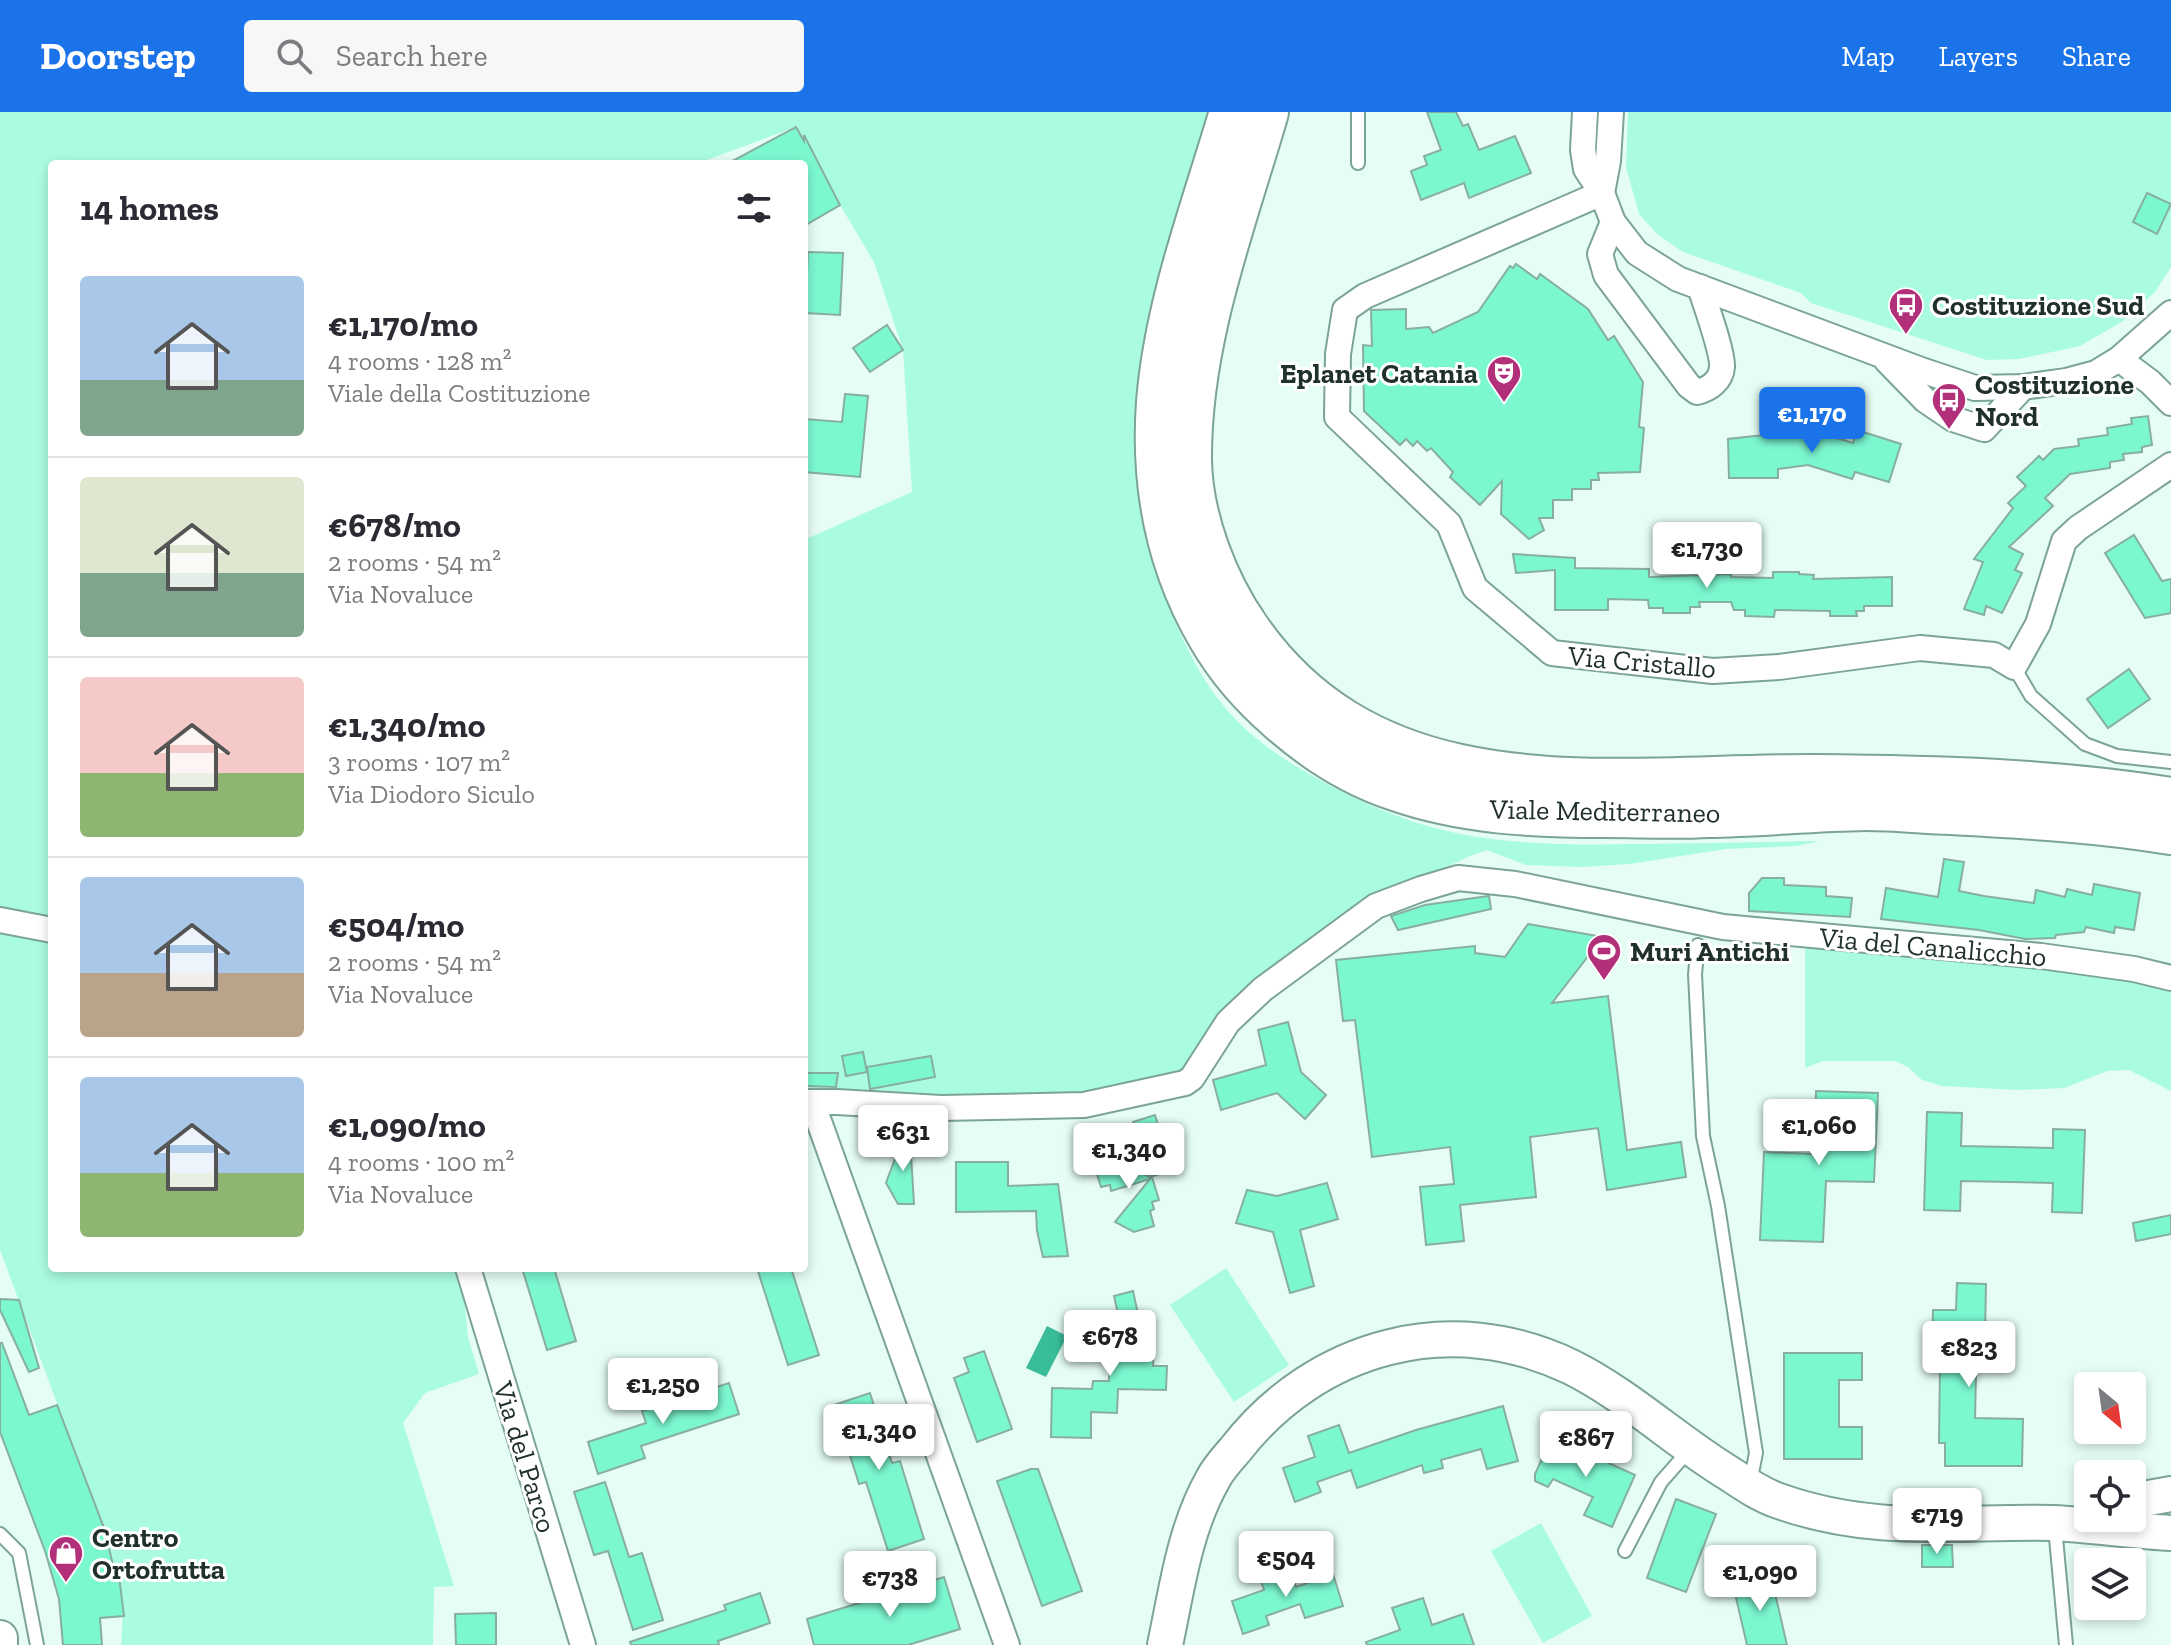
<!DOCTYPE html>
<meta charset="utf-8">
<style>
:root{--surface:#fff;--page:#f7f7f7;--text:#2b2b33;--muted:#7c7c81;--line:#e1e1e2;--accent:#1a73e8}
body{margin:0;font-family:"Zilla Slab",serif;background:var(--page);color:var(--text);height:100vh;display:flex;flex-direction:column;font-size:30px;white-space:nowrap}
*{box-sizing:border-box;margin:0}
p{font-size:26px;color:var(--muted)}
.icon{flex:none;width:44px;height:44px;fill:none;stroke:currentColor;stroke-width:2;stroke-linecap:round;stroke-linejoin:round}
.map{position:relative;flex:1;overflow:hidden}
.drawer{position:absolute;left:48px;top:48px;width:760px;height:1112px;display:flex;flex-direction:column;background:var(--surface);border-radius:8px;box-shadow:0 4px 12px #0003}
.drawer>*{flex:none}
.needle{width:52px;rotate:151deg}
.controls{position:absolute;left:2074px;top:1260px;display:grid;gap:16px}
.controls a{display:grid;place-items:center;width:72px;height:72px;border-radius:8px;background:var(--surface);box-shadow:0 4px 12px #0003;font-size:40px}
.price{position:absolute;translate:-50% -68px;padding:0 18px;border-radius:8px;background:#fff;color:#222;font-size:26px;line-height:52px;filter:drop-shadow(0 2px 4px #0008)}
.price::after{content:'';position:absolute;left:50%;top:48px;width:24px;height:18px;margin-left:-12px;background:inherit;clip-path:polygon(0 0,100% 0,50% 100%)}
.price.on{background:var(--accent);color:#fff}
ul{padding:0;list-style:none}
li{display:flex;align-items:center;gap:24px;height:200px;padding:0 32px}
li+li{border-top:2px solid var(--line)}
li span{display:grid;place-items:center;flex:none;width:224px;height:160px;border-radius:8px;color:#555}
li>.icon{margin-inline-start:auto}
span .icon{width:96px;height:96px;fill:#fffc;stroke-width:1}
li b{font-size:34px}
h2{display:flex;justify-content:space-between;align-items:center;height:96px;padding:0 32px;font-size:34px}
header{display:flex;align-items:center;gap:48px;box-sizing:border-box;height:112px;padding:0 40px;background:var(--accent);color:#fff}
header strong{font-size:38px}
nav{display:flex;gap:44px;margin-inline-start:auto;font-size:28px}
.search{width:560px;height:72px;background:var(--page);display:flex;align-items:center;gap:20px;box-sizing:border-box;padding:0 28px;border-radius:8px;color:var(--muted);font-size:30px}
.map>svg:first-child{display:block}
.green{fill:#aafce0}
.water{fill:#39bd99}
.building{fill:#7cf8d1;stroke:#87afa0;stroke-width:2}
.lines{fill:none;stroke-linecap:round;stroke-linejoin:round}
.lane-casing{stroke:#7ca496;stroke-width:16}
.street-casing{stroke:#7ca496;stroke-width:28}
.secondary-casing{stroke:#7ca496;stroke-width:38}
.highway-casing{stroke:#7ca496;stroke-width:48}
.lane{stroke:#fff;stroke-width:12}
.street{stroke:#fff;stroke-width:24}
.secondary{stroke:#fff;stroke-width:34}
.highway{stroke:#fff;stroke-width:44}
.labels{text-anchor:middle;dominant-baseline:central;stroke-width:6;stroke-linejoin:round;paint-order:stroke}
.poi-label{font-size:28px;font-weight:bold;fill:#20302b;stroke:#fff;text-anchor:start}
.street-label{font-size:28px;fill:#20302b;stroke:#fff}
</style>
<header>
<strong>Doorstep</strong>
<div class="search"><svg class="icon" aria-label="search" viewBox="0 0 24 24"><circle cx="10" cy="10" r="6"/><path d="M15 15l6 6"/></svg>Search here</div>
<nav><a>Map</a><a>Layers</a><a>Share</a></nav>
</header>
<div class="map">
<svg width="2171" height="1533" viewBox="0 0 2171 1533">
<rect width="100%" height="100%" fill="#e5fdf4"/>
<!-- green -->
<g class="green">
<path d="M0,0h1212c-16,59 -31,118 -47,177 -12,47 -26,93 -29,142 -4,64 14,132 39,190 33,79 69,118 145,159 33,18 67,34 104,45 71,21 146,20 219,19 59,-1 118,-2 177,-3l-24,5 -70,3 -97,15 -48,3 -55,-2 -39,-15 -17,6 -96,45 -189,171 -98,26 -157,2 -94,-7 -27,-6 -5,-13v-534l108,-48 -9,-142 -29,-88 -41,-69 -18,-39 -19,-27 -100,37h-644v755l-52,-10z"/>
<path d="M1628,0h543v155l-16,25 -32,29 -43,25 -61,13 -32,1 -176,-57 -10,-10 -118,-41 -26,-18 -18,-20 -13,-47z"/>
<path d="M0,818l52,9v329h405l6,20 5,49 11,37 -54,19 -22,30 51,163 -20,1 -1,58h-312c5,-52 -5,-73 -19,-121l-102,-274z"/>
<path d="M1805,835l263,23 103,19v102l-42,-21 -22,1 -43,17 -45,2 -77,-4 -20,-6 -14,-13 -13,-6h-72l-18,7z"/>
<path d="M1226,1156l63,97 -55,37 -64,-97z"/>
<path d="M1541,1411l51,93 -49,27 -52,-92z"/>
</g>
<!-- water -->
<path class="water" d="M1047,1214l20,10 -21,41 -20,-9z"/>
<!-- building -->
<g class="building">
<path d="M1427,0h29l7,14 5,-2 11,26 36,-14 16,37 -62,25 -5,-15 -43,17 -10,-29 16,-6 -3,-9 17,-6z"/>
<path d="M796,15l8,14v-6l36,70 -36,21v-62h-77z"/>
<path d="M2147,81l24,11 -14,30 -24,-12z"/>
<path d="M808,140l35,1 -3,62 -35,-2z"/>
<path d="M1516,152l21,15 3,-5 48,35 20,31 6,-4 29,46 -4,45 5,1 -4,44 -42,1 1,7h-8v9h-19v11h-19v18h-14l5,12 -15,9 -28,-25 1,-33 -22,24 -30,-28 3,-5 -22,-24 -4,3 -10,-10 -4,5 -7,-7 -6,6 -36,-34 -1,-66 9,1 -1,-36 35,-1v20l23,-2 4,6 45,-21 32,-46 3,2z"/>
<path d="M887,213l16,25 -33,22 -17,-24z"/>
<path d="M845,282l23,2 -8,81 -56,-5 1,-53 37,3z"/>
<path d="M2148,304l4,29 -10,2v5l-19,2 1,6 -14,2v6l-40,6 -25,24 8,8 -44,41 14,7 -8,16 7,3 -20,40 -16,-7 -2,9 -20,-6 19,-47 -9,-3 39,-51 -5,-5 18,-17 -9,-9 22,-21 4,4 11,-11 25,-3 -1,-7 30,-4 -1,-7 25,-4 -1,-6z"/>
<path d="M1810,318l43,13 4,-13 44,14 -12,38 -34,-10 -3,7 -44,-14 -30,4v9h-49l-1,-39z"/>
<path d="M2134,423l28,46 9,-2v34l-26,5 -40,-65z"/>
<path d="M1513,442l62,4v10l74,1v8l82,-3v3l42,1v-6h26v2l15,1 -1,4 79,-2v29h-28v5h-8l1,5h-27v-5l-55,-1 -1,7 -29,-1v-6h-11l-3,-8h-32l1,5h-10v6h-27v-5h-14l-1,-8 -40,-1v11h-53v-40l-39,3z"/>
<path d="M2129,557l21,30 -42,29 -21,-29z"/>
<path d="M1944,747l20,3 -5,29 25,5 50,7 2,-13 29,7 2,-8 25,6 2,-11 46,9 -6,37 -19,-3 -1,6 -28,-6 -2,5 -28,3 -1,3 -30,1 -46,-9 -98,-11 5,-31 52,9z"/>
<path d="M1762,766h22v7l42,2v9l26,2 -2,19 -101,-6v-18z"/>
<path d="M1489,784l2,13 -93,21 -7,-14 34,-11z"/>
<path d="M1528,812l75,13 -51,66 56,-7 19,154 54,-8 5,35 -79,13 -9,-62 -68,9 6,60 -76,8 4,36 -38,4 -6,-58 34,-3 -4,-37 -78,10 -17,-137 -12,1 -7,-61 139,-14v7l30,4z"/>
<path d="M1288,910l13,50 25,23 -21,24 -28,-26 -56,17 -8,-30 53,-15 -8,-35z"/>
<path d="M863,940l4,20 -21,4 -4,-20z"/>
<path d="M931,944l4,21 -65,12 -3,-22z"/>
<path d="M804,961h34l-2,14 -32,-1z"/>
<path d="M1816,979l62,2 -4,89 -48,-1 -3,61 -63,-2 4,-88 50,2z"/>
<path d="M1927,1000l35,1 -1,33 92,2v-19l32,1 -3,83 -30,-1 1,-29 -92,-2 -1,30 -36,-1z"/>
<path d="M1155,1003l17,55 -22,7 -17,-55z"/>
<path d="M909,1009l5,83h-16l-12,-21z"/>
<path d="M1105,1039l46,27 1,-1 7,23 -7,2 2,7 -4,2 4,15 -20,6 -19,-10 35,-43 -39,12 -1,-6 -9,2 -6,-19z"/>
<path d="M956,1050h52v24l50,-2 10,72 -25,1 -6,-26 -1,-20 -80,1z"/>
<path d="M1327,1071l11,36 -38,11 14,56 -24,7 -17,-61 -37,-9 11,-33 30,6z"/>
<path d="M2171,1103v19l-35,7 -3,-18z"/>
<path d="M522,1156h32l22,73 -29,9z"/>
<path d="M757,1156h34l28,87 -31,10z"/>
<path d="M1957,1171l29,1 -1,49h-8l-2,85 48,1 -1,47h-77v-23h-6l1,-80h-8l1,-53h23z"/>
<path d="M1133,1179l11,50h10l-1,25h14l-1,24 -48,-1 -1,24 -26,-1v26l-40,-1 1,-49 40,1 1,-8h16l1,-41 14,1 -10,-45z"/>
<path d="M0,1187l19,1 20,68 -10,4 -29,-62z"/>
<path d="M0,1231h2l27,72 28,-10 47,123 12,49 3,-1 5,40 -24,2 2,27h-39l-4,-46 -14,-48 -45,-119z"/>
<path d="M984,1239l28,78 -35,13 -23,-64 15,-6 -5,-14z"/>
<path d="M1784,1241h78v27h-23v47h23v32h-78z"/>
<path d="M729,1271l10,31 -98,32 4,12 -47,16 -10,-32 58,-19 -4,-12z"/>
<path d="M870,1281l22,70 8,-2 24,78 -36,12 -22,-69 -7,2 -25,-79z"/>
<path d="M1503,1294l15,55 -31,8 -6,-20 -40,11 2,8 -19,5 -2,-8 -65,23 -6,-18 -34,12 4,10 -26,10 -12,-34 32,-11 -7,-21 31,-11 10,28 67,-23z"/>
<path d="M1552,1325l83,38 -23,52 -28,-12 9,-18 -40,-18 -5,8 -13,-6v-7z"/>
<path d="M1031,1357h7l44,122 -40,15 -45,-125z"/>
<path d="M605,1370l24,75 13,-4 21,67 -30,10 -25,-79 -14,4 -20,-63z"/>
<path d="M1676,1387l40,15 -30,78 -39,-14z"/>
<path d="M1922,1433h30l1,22h-31z"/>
<path d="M1289,1453l7,22 37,-13 10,32 -38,12 -5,-14 -34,12 3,9 -26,9 -11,-33 32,-11 -5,-15z"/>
<path d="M1771,1464l16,69h-40l-14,-60z"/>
<path d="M944,1465l16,52 -52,16h-94l-7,-26z"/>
<path d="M760,1481l10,30 -52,18 1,4h-88l-1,-3 96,-32 -2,-5z"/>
<path d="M1423,1486l9,27 31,-11 11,31h-107l-1,-3 34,-12 -8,-22z"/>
<path d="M496,1501v32h-40l-1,-31z"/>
</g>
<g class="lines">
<!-- lane casing -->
<g class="lane-casing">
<g id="lane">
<path d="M1358,51v-51"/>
<path d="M2014,555l17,29 54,48 32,12 54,6"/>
<path d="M1698,833l-3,29 8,162 15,70 38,247 -6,30"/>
<path d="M2055,1415l11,118"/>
<path d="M0,1422l19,19 18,92"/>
<path d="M1625,1439l36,-69 29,-33"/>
</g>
</g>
<!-- street casing -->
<g class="street-casing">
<g id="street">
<path d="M1585,0l-2,38 3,19 16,24 11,29 24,31 41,26 246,92 51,17 48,-1 43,-6 30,-8 23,-14 52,-46"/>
<path d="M1602,81l-237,103 -20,14 -7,44 -1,63 112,107 26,64 77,65 161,18 66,-4 141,-19 74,7 20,12 24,-43 26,-83 14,-13 93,-63"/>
<path d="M1602,81l6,-32 3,-49"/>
<path d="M1613,110l-13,32 6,21 83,111 8,6c12,-3 24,-11 25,-25 1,-15 -17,-64 -22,-80"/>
<path d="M2119,247l31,23 21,21"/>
<path d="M1887,249l38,39 28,19 31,10 39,-42"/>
<path d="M0,808l52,10"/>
<path d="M804,990h33l104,6 143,-3 101,-22 7,-5 36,-56 35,-33 113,-83 45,-17 37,-11 57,6 208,43 318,29 93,13 37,9"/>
<path d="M812,990l195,543"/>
<path d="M468,1156l115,377"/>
</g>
</g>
<!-- secondary casing -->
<g class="secondary-casing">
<g id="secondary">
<path d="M2132,1389l39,-7"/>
<path d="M0,1526v7"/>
<path d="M1165,1533c12,-56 19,-115 48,-166 5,-10 14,-20 22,-29 81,-105 216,-141 336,-83 55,27 106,75 159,107 15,10 31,21 49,27 95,34 178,20 275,22 39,2 78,8 117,10"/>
</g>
</g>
<!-- highway casing -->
<g class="highway-casing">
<g id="highway">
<path d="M1232,0c-28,95 -65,191 -73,290 -6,83 9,162 51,234 19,33 43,60 71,84 33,29 72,54 114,68 68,24 139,27 210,27 34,0 68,2 103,0 52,-1 104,-6 157,-7 29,0 58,3 86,4 74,4 147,8 220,20"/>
<path d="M1266,0c-33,113 -78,229 -77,348 1,58 26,123 59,170 133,191 365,146 567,147 119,1 238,4 356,23"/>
</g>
</g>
<!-- lane -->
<use href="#lane" class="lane"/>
<!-- street -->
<use href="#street" class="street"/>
<!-- secondary -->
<use href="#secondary" class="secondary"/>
<!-- highway -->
<use href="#highway" class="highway"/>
</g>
<!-- icons -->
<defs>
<g id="bus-pin" transform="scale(1.8)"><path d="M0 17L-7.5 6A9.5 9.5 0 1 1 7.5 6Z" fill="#b23079" stroke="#fff"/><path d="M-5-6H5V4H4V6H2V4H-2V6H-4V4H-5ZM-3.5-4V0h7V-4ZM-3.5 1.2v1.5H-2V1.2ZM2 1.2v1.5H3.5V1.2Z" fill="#fff"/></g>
<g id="theatre-pin" transform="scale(1.8)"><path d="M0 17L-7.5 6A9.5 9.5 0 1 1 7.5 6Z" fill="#b23079" stroke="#fff"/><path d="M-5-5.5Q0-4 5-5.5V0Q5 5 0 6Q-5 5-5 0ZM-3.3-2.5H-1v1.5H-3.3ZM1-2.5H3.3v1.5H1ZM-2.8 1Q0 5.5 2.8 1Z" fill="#fff"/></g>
<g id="stadium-pin" transform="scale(1.8)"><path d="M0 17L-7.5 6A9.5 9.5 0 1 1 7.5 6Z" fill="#b23079" stroke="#fff"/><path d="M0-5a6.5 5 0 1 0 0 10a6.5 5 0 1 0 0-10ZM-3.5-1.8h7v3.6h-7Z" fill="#fff"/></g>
<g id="shop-pin" transform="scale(1.8)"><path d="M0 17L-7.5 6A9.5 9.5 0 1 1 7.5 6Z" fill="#b23079" stroke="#fff"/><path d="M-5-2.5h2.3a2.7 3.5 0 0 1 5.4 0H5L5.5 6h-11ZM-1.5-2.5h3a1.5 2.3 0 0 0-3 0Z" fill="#fff"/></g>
</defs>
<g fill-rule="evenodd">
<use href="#bus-pin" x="1906" y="193"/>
<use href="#theatre-pin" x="1504" y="261"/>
<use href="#bus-pin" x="1949" y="288"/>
<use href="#stadium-pin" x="1604" y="839"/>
<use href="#shop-pin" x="66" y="1441"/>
</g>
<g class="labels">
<!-- poi labels -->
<g class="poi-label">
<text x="1932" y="193">Costituzione Sud</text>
<text x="1478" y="261" text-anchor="end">Eplanet Catania</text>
<text x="1975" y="272">Costituzione<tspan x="1975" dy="32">Nord</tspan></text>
<text x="1630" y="839">Muri Antichi</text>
<text x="92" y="1425">Centro<tspan x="92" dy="32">Ortofrutta</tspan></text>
</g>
<!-- street labels -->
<g class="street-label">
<text transform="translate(1642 550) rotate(5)">Via Cristallo</text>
<text transform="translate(1605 699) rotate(1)">Viale Mediterraneo</text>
<text transform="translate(1933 835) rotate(5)">Via del Canalicchio</text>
<text transform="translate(525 1345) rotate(73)">Via del Parco</text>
</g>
</g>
</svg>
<div class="controls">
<a><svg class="needle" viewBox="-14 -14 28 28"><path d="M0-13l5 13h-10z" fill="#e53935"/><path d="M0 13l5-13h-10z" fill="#7c7c81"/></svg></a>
<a><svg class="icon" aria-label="locate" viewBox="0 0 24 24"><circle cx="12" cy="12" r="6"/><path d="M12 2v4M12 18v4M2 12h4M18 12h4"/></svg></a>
<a><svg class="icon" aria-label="layers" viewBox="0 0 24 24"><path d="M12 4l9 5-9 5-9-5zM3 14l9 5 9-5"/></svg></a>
</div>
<b class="price on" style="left:1812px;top:343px">€1,170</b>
<b class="price" style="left:1707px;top:478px">€1,730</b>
<b class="price" style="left:1819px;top:1055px">€1,060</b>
<b class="price" style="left:903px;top:1061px">€631</b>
<b class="price" style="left:1129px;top:1079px">€1,340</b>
<b class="price" style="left:1110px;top:1266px">€678</b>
<b class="price" style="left:1969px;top:1277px">€823</b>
<b class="price" style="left:663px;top:1314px">€1,250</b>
<b class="price" style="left:879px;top:1360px">€1,340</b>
<b class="price" style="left:1586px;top:1367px">€867</b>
<b class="price" style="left:1937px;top:1444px">€719</b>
<b class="price" style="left:1286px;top:1487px">€504</b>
<b class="price" style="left:1760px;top:1501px">€1,090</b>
<b class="price" style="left:890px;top:1507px">€738</b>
<section class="drawer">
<h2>14 homes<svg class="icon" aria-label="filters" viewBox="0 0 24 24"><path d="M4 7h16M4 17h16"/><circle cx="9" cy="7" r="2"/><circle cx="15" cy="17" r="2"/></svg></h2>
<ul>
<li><span style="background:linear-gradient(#a9c7e8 65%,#7fa58c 0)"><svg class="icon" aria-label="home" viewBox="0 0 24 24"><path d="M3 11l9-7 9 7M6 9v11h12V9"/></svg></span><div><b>€1,170/mo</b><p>4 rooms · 128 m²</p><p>Viale della Costituzione</p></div></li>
<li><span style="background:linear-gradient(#dfe7d0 60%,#7fa58c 0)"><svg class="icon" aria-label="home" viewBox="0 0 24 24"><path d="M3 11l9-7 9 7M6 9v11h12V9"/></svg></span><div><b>€678/mo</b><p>2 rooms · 54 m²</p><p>Via Novaluce</p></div></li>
<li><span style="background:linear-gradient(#f6c9c9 60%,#8fb573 0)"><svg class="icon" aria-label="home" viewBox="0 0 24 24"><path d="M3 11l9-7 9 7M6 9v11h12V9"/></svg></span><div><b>€1,340/mo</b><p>3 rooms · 107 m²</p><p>Via Diodoro Siculo</p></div></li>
<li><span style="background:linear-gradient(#a9c7e8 60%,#b9a48a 0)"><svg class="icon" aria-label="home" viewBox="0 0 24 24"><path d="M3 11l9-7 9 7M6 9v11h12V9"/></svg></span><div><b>€504/mo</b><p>2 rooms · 54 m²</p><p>Via Novaluce</p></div></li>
<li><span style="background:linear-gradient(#a9c7e8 60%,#8fb573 0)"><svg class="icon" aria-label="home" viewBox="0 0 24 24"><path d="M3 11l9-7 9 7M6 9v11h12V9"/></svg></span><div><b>€1,090/mo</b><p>4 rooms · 100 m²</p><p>Via Novaluce</p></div></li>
</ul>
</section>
</div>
